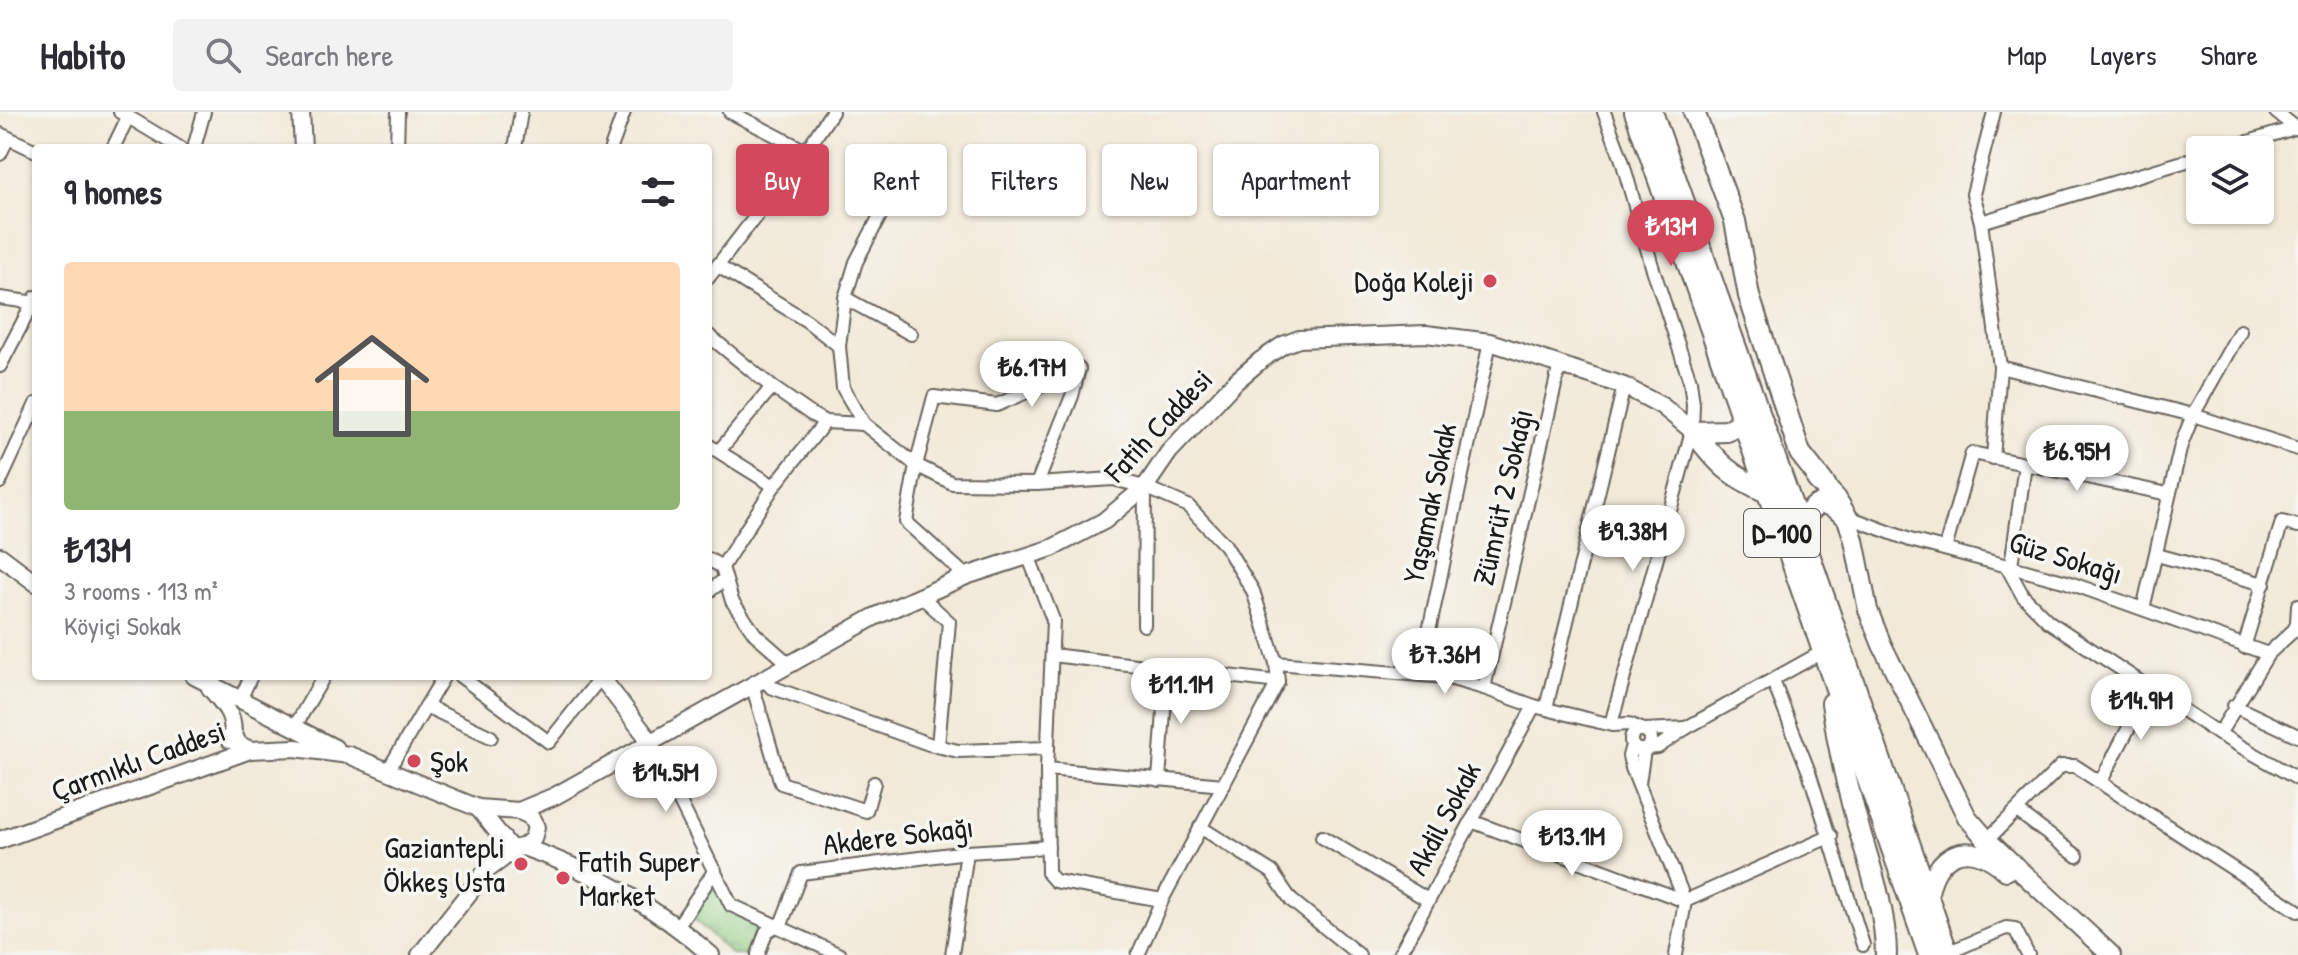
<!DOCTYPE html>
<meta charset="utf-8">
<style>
:root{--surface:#fff;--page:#f2f2f3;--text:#2b2b33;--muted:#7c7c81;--line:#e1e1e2;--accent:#d1495b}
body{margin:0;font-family:"Patrick Hand",sans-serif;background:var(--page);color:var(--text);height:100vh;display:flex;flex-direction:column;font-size:30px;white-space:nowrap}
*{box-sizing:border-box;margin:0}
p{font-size:26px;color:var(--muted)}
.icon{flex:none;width:44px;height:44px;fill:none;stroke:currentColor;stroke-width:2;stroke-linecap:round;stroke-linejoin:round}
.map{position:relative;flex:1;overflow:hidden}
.details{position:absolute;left:32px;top:32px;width:680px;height:536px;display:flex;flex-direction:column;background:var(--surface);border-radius:8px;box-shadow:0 2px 6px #0004}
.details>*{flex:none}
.hud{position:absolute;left:736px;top:32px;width:760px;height:72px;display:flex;gap:16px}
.fabs{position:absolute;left:2186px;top:24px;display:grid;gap:16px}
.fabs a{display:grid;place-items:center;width:88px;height:88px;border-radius:8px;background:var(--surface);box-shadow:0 2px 6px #0004;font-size:40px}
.price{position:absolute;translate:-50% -68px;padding:0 18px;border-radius:28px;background:#fff;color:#222;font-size:26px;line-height:52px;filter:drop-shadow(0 2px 4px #0008)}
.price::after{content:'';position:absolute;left:50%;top:48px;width:24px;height:18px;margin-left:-12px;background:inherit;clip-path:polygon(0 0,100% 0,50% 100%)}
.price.active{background:var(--accent);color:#fff}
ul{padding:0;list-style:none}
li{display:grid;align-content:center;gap:16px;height:424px;padding:0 32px}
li+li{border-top:2px solid var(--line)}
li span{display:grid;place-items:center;height:248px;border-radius:8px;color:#555}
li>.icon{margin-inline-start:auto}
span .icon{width:144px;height:144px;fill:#fffc;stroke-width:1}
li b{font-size:34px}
h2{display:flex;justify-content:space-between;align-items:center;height:96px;padding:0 32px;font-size:34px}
.pill{padding:0 28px;border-radius:8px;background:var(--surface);box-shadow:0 2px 6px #0004;font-size:28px;line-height:72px}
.pill.active{background:var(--accent);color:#fff}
header{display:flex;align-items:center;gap:48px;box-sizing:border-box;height:112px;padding:0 40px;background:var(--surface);border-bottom:2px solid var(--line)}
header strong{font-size:38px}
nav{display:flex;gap:44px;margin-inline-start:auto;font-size:28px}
.search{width:560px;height:72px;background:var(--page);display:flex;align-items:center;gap:20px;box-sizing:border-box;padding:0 28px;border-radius:8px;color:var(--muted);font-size:30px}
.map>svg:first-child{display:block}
.park{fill:url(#park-crowns);stroke:#56744e;stroke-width:2}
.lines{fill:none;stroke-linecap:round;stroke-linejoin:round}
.minor-casing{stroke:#67645d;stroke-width:16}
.secondary-casing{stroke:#67645d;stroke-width:20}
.primary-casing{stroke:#67645d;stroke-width:22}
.trunk-casing{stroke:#67645d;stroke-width:24}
.minor{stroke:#fff;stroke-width:12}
.secondary{stroke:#fff;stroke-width:16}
.primary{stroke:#fff;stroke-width:18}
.trunk{stroke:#fff;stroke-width:20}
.poi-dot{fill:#d1495b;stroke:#f6f6f2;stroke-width:3}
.labels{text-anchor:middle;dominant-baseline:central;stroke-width:7;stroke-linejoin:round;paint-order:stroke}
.shield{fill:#f6f6f2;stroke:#5d5d5c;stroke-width:2}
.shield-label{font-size:28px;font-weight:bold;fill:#1c1c1c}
.poi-label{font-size:30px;fill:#1c1c1c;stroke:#f6f6f2;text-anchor:end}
.street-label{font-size:30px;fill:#1c1c1c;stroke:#f6f6f2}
</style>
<header>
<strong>Habito</strong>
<div class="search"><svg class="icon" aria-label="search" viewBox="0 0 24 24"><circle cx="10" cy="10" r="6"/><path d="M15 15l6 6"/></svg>Search here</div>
<nav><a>Map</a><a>Layers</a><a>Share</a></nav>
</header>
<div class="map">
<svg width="2298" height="843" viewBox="0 0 2298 843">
<defs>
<pattern id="park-crowns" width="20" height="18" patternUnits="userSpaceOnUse" patternTransform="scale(2)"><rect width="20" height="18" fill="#8fcc81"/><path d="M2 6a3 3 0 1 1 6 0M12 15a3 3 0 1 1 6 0" fill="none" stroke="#7baf6f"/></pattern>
</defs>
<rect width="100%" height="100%" fill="#f6f6f2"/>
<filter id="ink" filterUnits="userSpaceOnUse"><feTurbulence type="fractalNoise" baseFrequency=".0125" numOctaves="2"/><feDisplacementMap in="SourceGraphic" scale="16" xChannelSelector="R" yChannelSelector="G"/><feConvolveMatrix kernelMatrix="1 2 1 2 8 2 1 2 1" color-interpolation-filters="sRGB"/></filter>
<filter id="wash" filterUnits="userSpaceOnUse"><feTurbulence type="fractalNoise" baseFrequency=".006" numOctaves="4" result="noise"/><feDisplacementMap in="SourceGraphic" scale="32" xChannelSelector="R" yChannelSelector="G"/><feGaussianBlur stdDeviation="1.8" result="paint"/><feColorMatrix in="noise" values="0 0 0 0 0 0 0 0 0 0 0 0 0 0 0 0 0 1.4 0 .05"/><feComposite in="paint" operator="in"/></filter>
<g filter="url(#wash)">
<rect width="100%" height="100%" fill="#f2e9d7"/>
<!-- park -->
<path class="park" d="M715,770l12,26 34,19 -9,28h-20l-41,-39z"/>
</g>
<g filter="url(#ink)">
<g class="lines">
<!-- minor casing -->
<g class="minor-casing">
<g id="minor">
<path d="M120,0l60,36"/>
<path d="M730,0l76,39"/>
<path d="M1604,0l18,48 30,106 38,115 3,23 -1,27 -81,293"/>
<path d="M2276,0l20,16"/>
<path d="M0,22l36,17"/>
<path d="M113,36l15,-31"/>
<path d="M194,36l10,-36"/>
<path d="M397,36l1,-36"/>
<path d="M515,36l6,-36"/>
<path d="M611,36l13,-36"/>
<path d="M2222,38l76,-23"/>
<path d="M0,42l8,-16"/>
<path d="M883,98l-27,52 -11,36 -6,48 4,42 21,36 52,41 36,18 85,1 76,-5 32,8 43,19 37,39 28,46 23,72 2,19 -116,218 -24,55"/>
<path d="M1981,110l-8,-28 21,-82"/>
<path d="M718,154l89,55 32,25"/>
<path d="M708,166l98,-127 26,-39"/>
<path d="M0,186l36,5"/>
<path d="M845,186l66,36"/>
<path d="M708,223l64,52 39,27 14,8 39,2"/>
<path d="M0,254l36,-69"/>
<path d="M2000,255l193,48 105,34"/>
<path d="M708,333l66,41"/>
<path d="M719,339l53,-64"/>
<path d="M1993,346l7,-91 -19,-145 219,-65"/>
<path d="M0,370l36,-78"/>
<path d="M1846,404l64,24 157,42 201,72"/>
<path d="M1945,437l27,-96 196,41"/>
<path d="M1028,443l25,65 -6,149 1,104 7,8 107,19"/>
<path d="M2157,443l107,29"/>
<path d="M708,447l14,8"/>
<path d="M2006,453l17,31 25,25 171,113 79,45"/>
<path d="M2011,454l14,-102"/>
<path d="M966,464l-60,-54 10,-57 18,-68 63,8 82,-36 -7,27 -35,88"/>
<path d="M708,480l17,-13"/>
<path d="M921,484l28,26 -11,124"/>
<path d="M2143,497l38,-164 12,-30 47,-84"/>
<path d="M2297,511l1,-18"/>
<path d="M1144,513l1,-138"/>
<path d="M2244,535l38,-125 16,4"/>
<path d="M1052,543l226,27"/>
<path d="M788,551l-33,-29 -23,-33 -10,-34 52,-81 51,-64"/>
<path d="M1276,551l169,14 39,11 50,18 78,19 17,-1 12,5"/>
<path d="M1420,562l70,-332"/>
<path d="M460,564l89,66 52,-65"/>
<path d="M762,566l9,9 158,57 29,7 90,-3"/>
<path d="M1773,569l36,91 54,173"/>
<path d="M752,572l29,99 85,28 8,-28"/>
<path d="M1484,576l76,-324"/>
<path d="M240,588l11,-24"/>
<path d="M426,594l65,31"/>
<path d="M2234,594l64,30"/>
<path d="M1546,596l78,-322"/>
<path d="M294,616l30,-52"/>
<circle cx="1641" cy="628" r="10"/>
<path d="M1644,618l42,-2"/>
<path d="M2219,622l49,-80 26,-24 4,-8"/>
<path d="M650,629l81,164 109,50"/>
<path d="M1632,633l-3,11 3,12 53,133 -9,54"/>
<path d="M1648,636l10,-1 28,-19 138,-77"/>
<path d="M1047,657l177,16"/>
<path d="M387,660l57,-96"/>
<path d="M1159,668l8,-110"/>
<path d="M2101,669l49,-94"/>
<path d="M1639,671l5,-33"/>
<path d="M2017,699l60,45"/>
<path d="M1471,709l214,80 146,-65"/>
<path d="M1200,715l72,45 19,28 68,55"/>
<path d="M1322,725l106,63"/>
<path d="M1987,728l74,-74h14l223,145"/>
<path d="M678,814l37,-56"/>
<path d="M1947,841l59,-25 9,1 13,26"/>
<path d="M758,843l8,-23 16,-10 19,-49 166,-21 81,-5"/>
<path d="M952,843l15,-103"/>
<path d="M1399,843l135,-249"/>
</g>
</g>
<!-- secondary casing -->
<g class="secondary-casing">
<g id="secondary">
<path d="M301,0l2,36"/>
<path d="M0,444l36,27"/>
<path d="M194,564l141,72"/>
<path d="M600,564l50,65"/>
<path d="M210,576c13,15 29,31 20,52"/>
<path d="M233,620l5,12 12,6 45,-2 54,7 129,53 41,3 36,-15 319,-179 92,-41 86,-28 52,-27 41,-34 24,-35 66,-70 26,-22 22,-15 16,-6 127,-5 64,8 134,44 38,20 32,26"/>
<path d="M478,696l30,37"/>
<path d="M519,699l11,5 6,11 -3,12 -10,8"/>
<path d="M0,728l250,-90"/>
<path d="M487,758l30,-22 6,-1c71,24 132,59 188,108"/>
<path d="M420,843l67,-85 15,-32"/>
</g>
</g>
<!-- primary casing -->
<g class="primary-casing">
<g id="primary">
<path d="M1846,404l8,24 14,70 14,35 85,172 20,23 124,115"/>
<path d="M1928,788c5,-49 42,-63 78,-29"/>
</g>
</g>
<!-- trunk casing -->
<g class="trunk-casing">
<g id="trunk">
<path d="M1635,0l294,843"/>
<path d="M1652,0l147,413 149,430"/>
<path d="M1694,0l41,109 14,75 51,157 26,33"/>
<path d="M1694,320c25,33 36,44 75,61"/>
<path d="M1694,320l33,-1 16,-9"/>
<path d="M1817,367l19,20 10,17"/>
<path d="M1799,413c18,-23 21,-29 47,-9"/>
<path d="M1832,591c6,43 15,84 27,126 12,40 27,84 27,126"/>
</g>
</g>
<!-- minor -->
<use href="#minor" class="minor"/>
<!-- secondary -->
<use href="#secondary" class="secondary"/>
<!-- primary -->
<use href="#primary" class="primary"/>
<!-- trunk -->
<use href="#trunk" class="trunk"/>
</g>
</g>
<!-- markers -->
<g class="poi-dot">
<circle cx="1490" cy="169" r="8"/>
<circle cx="414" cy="649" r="8"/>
<circle cx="521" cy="752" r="8"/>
<circle cx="563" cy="766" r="8"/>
</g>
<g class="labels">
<!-- shield labels -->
<rect class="shield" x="1744" y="397" width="76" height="48" rx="6"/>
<g class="shield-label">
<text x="1782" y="421">D-100</text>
</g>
<!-- poi labels -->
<g class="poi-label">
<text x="1474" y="169">Doğa Koleji</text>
<text x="430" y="649" text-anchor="start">Şok</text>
<text x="505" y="735">Gaziantepli<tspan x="505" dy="34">Ökkeş Usta</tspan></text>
<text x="579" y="749" text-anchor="start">Fatih Super<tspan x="579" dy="34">Market</tspan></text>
</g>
<!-- street labels -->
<g class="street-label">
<text transform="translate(1158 313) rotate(-47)">Fatih Caddesi</text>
<text transform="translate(1502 385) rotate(-77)">Zümrüt 2 Sokağı</text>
<text transform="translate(1429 391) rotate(-78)">Yaşamak Sokak</text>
<text transform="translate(2066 445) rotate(17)">Güz Sokağı</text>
<text transform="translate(138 648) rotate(-20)">Çarmıklı Caddesi</text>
<text transform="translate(1443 706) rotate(-62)">Akdil Sokak</text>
<text transform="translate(898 723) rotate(-7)">Akdere Sokağı</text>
</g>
</g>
</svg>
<div class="fabs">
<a><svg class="icon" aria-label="layers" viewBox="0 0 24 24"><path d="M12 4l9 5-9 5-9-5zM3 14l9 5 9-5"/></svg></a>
</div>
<b class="price active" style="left:1671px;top:156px">₺13M</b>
<b class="price" style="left:1032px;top:297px">₺6.17M</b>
<b class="price" style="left:2077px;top:381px">₺6.95M</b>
<b class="price" style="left:1633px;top:461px">₺9.38M</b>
<b class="price" style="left:1445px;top:584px">₺7.36M</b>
<b class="price" style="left:1181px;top:614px">₺11.1M</b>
<b class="price" style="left:2141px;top:630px">₺14.9M</b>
<b class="price" style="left:666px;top:702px">₺14.5M</b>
<b class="price" style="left:1572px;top:766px">₺13.1M</b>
<div class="hud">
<a class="pill active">Buy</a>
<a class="pill">Rent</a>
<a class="pill">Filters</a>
<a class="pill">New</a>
<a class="pill">Apartment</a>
</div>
<section class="details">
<h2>9 homes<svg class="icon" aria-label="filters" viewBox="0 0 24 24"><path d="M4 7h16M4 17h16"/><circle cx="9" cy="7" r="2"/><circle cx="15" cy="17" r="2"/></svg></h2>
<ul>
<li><span style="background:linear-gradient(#ffd9b3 60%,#8fb573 0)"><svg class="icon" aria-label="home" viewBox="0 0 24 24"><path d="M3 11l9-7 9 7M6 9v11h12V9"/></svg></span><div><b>₺13M</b><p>3 rooms · 113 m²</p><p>Köyiçi Sokak</p></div></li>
</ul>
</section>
</div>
